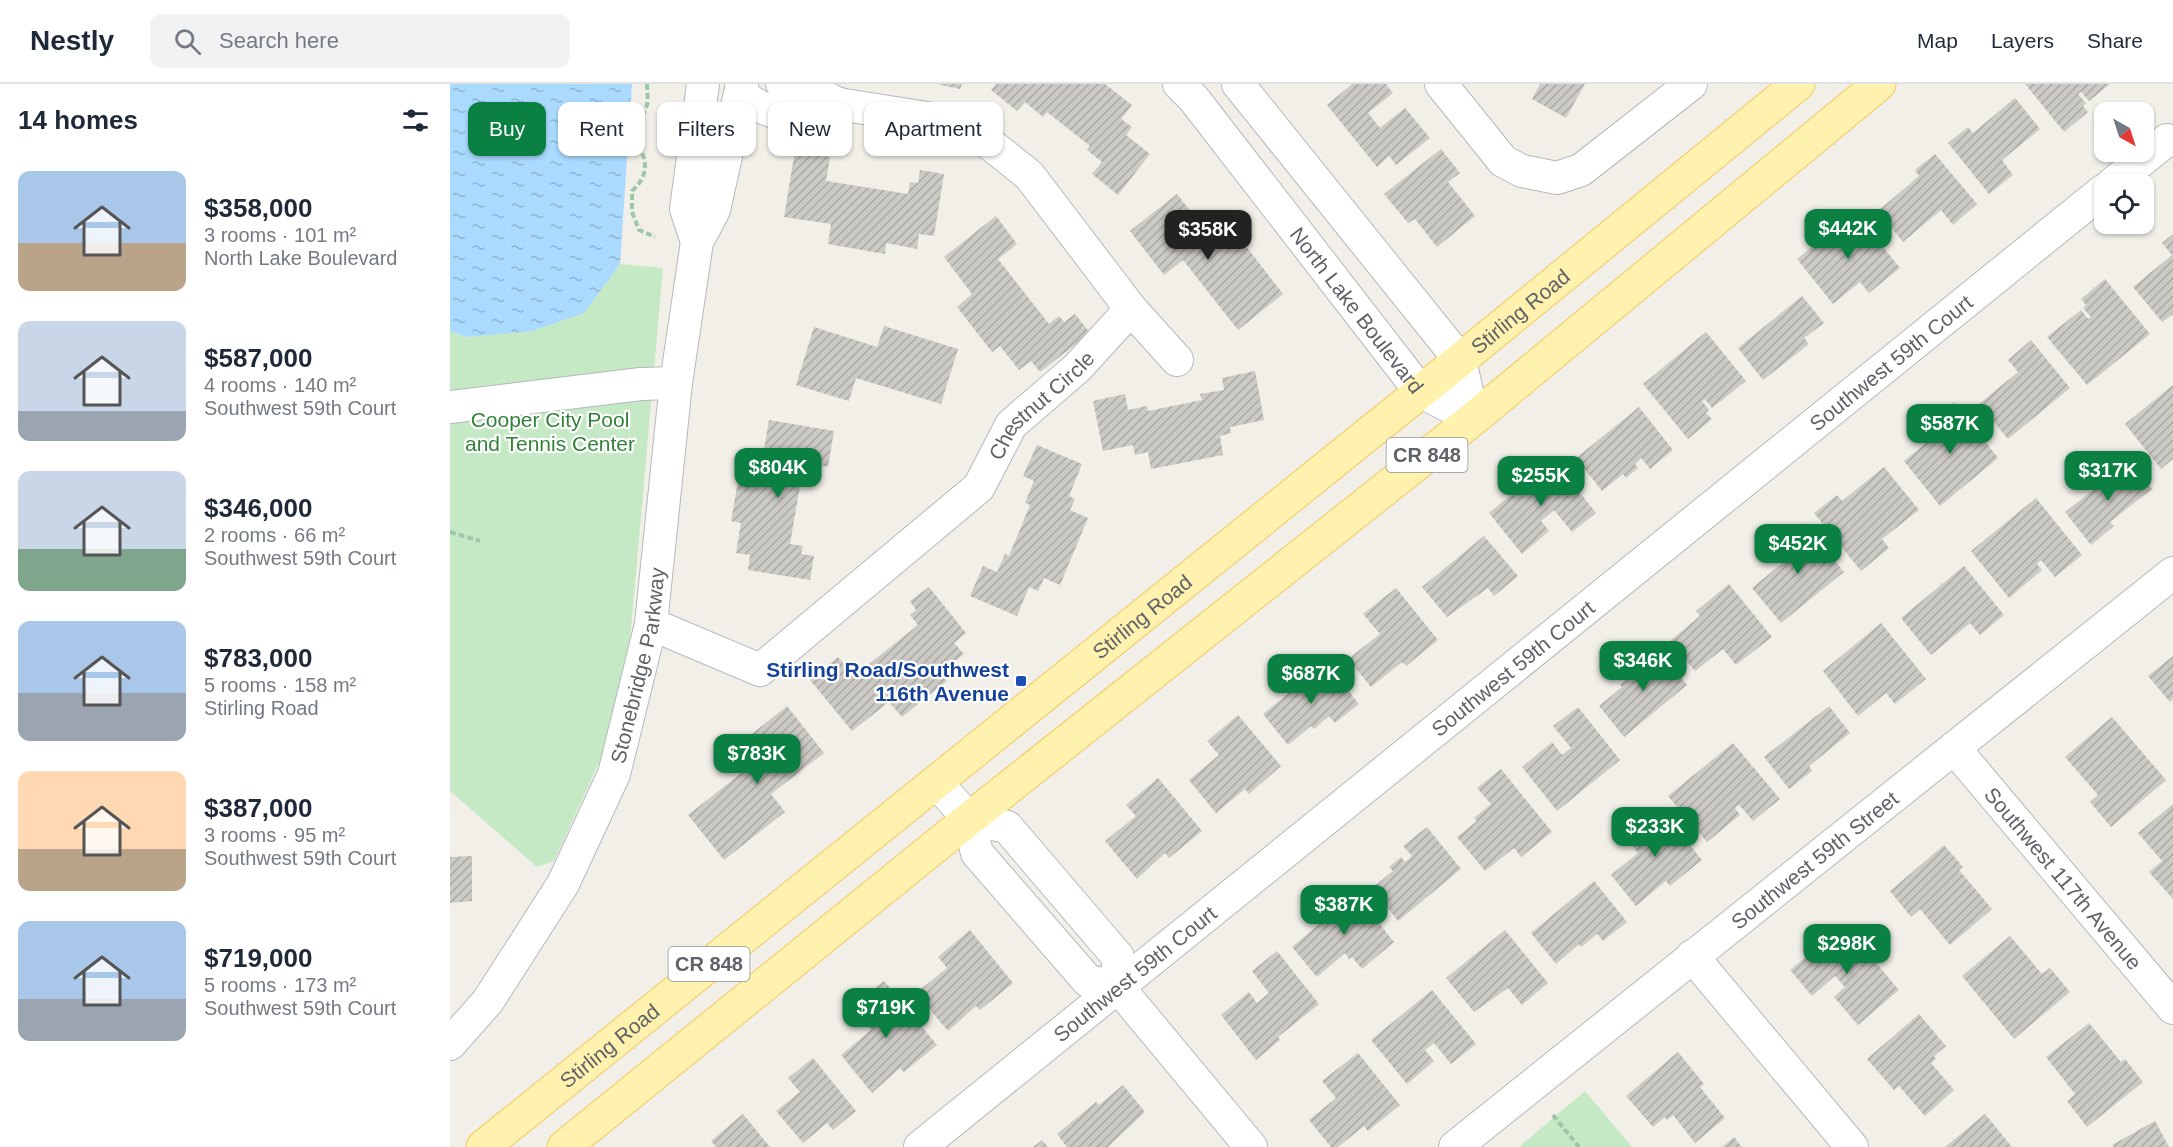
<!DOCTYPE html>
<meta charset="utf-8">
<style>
:root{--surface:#fff;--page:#f2f2f3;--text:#1f2937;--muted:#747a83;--line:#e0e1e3;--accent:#0b8043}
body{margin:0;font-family:Arial,sans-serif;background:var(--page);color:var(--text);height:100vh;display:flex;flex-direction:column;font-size:22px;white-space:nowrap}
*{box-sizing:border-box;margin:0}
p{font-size:20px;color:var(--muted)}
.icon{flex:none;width:33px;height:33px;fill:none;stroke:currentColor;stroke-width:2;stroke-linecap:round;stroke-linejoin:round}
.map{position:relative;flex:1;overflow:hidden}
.drawer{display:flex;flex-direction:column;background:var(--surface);width:450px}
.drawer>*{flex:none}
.guide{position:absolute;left:18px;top:18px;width:570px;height:54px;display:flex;gap:12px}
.needle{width:39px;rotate:141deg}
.buttons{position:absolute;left:1644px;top:18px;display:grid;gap:12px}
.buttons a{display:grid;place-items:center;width:60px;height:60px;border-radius:12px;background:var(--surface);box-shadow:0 2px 4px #0004;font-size:30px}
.price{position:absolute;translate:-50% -51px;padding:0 14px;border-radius:12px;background:var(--accent);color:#fff;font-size:20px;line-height:39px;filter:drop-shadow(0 2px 3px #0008)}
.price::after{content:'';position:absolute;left:50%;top:36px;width:18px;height:14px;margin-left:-9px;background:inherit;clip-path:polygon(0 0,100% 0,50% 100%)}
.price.selected{background:#222;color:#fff}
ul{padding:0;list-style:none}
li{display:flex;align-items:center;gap:18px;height:150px;padding:0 18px}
li span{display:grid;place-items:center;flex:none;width:168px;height:120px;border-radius:12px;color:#555}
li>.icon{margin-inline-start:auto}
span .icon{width:72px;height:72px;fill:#fffc;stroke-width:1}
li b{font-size:26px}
h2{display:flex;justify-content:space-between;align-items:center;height:72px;padding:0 18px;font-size:26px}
.tag{padding:0 21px;border-radius:12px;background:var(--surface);box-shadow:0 2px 4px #0004;font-size:21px;line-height:54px}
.tag.selected{background:var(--accent);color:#fff}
header{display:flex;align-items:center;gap:36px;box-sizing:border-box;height:84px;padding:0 30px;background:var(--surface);border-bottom:2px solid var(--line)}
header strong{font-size:28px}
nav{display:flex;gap:33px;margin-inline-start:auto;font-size:21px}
.search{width:420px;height:54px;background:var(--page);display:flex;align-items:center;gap:15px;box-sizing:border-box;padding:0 21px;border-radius:12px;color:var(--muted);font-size:22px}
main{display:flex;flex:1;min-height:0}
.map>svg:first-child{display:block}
.green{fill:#c5e8c5}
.water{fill:url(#water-ripples)}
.building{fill:url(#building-hatch)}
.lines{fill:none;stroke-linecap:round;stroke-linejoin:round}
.minor-casing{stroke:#b5b8bc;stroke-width:34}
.major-casing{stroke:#f2c960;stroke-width:35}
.path{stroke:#9cc7a9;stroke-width:4;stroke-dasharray:6 3;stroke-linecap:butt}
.minor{stroke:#fff;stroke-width:32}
.major{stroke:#fff2af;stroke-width:33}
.transit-dot{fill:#1a4fb4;stroke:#fff;stroke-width:2}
.labels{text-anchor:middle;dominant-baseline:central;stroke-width:4.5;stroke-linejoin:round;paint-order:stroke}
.shield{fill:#fff;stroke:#8f9295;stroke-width:1.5}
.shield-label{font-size:20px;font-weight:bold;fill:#5f6368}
.street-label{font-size:21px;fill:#5f6368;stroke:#fff}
.park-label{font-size:21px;fill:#348238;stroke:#fff}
.transit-label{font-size:21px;font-weight:bold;fill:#164399;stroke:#fff;text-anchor:end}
</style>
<header>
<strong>Nestly</strong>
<div class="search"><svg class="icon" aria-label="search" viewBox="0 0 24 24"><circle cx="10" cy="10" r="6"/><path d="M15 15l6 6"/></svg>Search here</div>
<nav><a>Map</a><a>Layers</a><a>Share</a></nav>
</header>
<main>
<section class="drawer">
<h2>14 homes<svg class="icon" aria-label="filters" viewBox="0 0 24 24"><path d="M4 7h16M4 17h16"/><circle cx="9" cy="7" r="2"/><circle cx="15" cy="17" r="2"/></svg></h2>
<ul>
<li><span style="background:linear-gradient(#a9c7e8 60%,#b9a48a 0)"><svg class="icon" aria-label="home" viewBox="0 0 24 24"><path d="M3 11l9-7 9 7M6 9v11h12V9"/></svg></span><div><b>$358,000</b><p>3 rooms · 101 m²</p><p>North Lake Boulevard</p></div></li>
<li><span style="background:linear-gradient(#c9d6e8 75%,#9aa5b1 0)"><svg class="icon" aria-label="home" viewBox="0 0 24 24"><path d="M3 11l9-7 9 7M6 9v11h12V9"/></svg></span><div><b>$587,000</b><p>4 rooms · 140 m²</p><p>Southwest 59th Court</p></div></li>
<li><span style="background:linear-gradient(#c9d6e8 65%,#7fa58c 0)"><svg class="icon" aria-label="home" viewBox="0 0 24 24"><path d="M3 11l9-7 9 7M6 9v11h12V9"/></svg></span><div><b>$346,000</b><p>2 rooms · 66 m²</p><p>Southwest 59th Court</p></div></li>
<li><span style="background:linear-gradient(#a9c7e8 60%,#9aa5b1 0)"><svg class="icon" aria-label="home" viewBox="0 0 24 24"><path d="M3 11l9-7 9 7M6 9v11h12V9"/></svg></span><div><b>$783,000</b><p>5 rooms · 158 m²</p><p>Stirling Road</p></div></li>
<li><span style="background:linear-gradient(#ffd9b3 65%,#b9a48a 0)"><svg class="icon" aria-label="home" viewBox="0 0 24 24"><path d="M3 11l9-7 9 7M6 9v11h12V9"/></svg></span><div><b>$387,000</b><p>3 rooms · 95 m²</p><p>Southwest 59th Court</p></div></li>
<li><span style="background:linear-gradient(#a9c7e8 65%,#9aa5b1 0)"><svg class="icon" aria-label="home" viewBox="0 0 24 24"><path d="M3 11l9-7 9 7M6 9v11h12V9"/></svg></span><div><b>$719,000</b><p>5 rooms · 173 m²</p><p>Southwest 59th Court</p></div></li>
</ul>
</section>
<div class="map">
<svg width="1723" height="1063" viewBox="0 0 1723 1063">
<defs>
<pattern id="water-ripples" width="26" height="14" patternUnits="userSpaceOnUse" patternTransform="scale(1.5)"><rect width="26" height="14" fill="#aadaff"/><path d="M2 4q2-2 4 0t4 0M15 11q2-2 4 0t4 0" fill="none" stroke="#8eb4d2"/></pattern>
<pattern id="building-hatch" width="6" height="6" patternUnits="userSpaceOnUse" patternTransform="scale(1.5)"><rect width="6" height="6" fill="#cccac5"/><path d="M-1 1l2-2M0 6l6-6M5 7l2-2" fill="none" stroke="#a9a8a4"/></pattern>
</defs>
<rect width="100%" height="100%" fill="#f1efe8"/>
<!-- green -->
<g class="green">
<path d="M170,180l43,4 -33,372 -29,118 -47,103 -17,6 -87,-76v-460l16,6 118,-24z"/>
<path d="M1135,1007l47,56h-113z"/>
</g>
<!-- water -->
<path class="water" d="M0,0h182l-12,180 -36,49 -52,18 -66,6 -16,-6z"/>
<!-- building -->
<g class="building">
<path d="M487,0h25l-2,5z"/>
<path d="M546,0h109l27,21 -11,14 11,8 -6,8 24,19 -32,41 -26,-21 10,-12 -15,-12 3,-4 -43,-34 -4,5 -18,-15 -8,9 -26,-21z"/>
<path d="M902,0h34l7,9 -25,20 12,15 25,-20 25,30 -34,27 -7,-9 -12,11 -50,-62z"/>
<path d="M1090,0h45l-19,34 -34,-19z"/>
<path d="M1575,0h85l-21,17 -8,-9 -3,2 8,9 -3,3 5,6 -24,20z"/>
<path d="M1565,14l25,31 -38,31 11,15 -24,19 -41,-51 20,-16 5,6z"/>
<path d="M991,65l19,24 -12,9 27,34 -38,31 -22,-28 -7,4 -24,-29z"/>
<path d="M345,67l35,6 -4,24 82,13 2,-12 8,1 2,-13 24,4 -10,62 -15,-2 -2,15 -31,-6 -1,11 -57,-10 3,-20 -47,-7z"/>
<path d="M1485,70l42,50 -24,21 -12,-15 -38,32 -25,-31 41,-35 -4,-6z"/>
<path d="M727,110l41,53 17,-15 48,62 -45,36 -55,-70 -19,15 -34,-44z"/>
<path d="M1405,128l45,56 -31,25 -9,-11 -27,22 -36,-45z"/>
<path d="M546,132l21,28 -19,15 51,65 10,-8 5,6 11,-8 15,19 -50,39 -9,-11 -12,9 -19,-24 -8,6 -35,-45 15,-13 -28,-37z"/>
<path d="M1723,150v80l-11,8 -29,-35 39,-32 -10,-12z"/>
<path d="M1655,195l45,55 -63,51 -40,-48 34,-27 7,9 3,-2 -8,-9 3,-3 -5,-6z"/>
<path d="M1352,212l22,27 -20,15 5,6 -46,36 -25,-32z"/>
<path d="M434,242l74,23 -17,55 -85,-26 -7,23 -53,-16 18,-58 63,20z"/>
<path d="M1256,248l40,49 -34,27 -7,-9 -3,2 7,9 -3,3 6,6 -24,20 -45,-55z"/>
<path d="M1581,256l39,48 -62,51 -29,-35 39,-32 -10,-12z"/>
<path d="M805,287l9,49 -34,7 1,6 -11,3 3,19 -72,14 -3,-17 -13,3 -2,-10 -30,6 -10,-50 32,-7 3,16 19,-4 1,5 54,-11 -2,-6 24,-4 -2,-12z"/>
<path d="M1723,301v74l-12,10 -36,-45z"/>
<path d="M1504,318l44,56 -58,48 -36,-45 27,-22 -9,-11z"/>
<path d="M1189,323l34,43 -23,19 -9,-11 -6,6 3,4 -12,10 -3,-4 -21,17 -26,-33z"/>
<path d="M319,336l65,11 -6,36 -24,-4 -14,81 13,2 -2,8 13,2 -4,24 -62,-10 2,-15 -14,-2 5,-30 -10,-2 10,-57 20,3z"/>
<path d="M587,361l45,19 -13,32 6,3 -5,11 18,8 -28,67 -16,-7 -6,13 -9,-4 -12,29 -47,-20 13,-30 14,6 8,-18 4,2 21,-51 -5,-2 9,-22 -11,-5z"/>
<path d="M1104,376l42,53 -24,19 -18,-22 -13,11 8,10 -27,23 -33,-41z"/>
<path d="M1680,377l22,28 -42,33 4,4 -23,19 -26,-33z"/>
<path d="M1434,383l35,43 -37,29 7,9 -28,23 -47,-58 23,-18 5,6z"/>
<path d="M1586,414l46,57 -27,22 -14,-17 -4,4 5,6 -33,28 -38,-47z"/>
<path d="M1353,439l41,49 -63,51 -29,-35 39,-32 -11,-14z"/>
<path d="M1034,452l34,40 -24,20 -6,-8 -41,29 -25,-30z"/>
<path d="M1514,482l40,49 -24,20 -10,-12 -39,32 -30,-37z"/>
<path d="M1279,500l43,53 -36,28 -13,-16 -28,22 -25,-30 30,-25 -4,-5z"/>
<path d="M479,503l37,46 -12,10 10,11 -24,19 7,8 -45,36 -13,-15 -37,29 -42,-51 28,-23 16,19 64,-51 -8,-10 6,-5 -6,-9z"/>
<path d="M946,504l42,52 -32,26 -4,-4 -31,25 -23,-28 32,-25 -17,-20z"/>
<path d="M1431,539l45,56 -31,25 -9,-11 -28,23 -35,-45z"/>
<path d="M1203,561l34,40 -63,52 -25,-31 23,-19 -2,-2 16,-13 -6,-8z"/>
<path d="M1723,572v43l-3,3 -22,-26z"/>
<path d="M876,579l33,41 -24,19 -6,-7 -15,13 -3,-3 -23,19 -25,-31z"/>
<path d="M337,622l37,47 -53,41 14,18 -61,48 -36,-45 70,-55 -15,-19z"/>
<path d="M1379,622l21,27 -41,33 3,5 -23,18 -25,-32z"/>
<path d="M1128,623l42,53 -63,51 -35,-44 30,-25 10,13 9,-7 -18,-22z"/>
<path d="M788,631l43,51 -32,28 -4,-5 -29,24 -27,-33 30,-25 -12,-14z"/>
<path d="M1662,633l54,63 -55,47 -21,-25 8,-7 -33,-38z"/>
<path d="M1283,659l47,56 -27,22 -14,-16 -4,3 5,7 -33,27 -39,-46z"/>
<path d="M1051,685l51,63 -31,25 -7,-9 -29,23 -28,-34 20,-16 -3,-3 17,-14 -14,-16z"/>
<path d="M708,694l44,53 -33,27 -4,-5 -28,26 -32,-38 31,-25 -10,-11z"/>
<path d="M1723,720v95l-24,-27 13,-11 -24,-28z"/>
<path d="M1209,724l43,52 -32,26 -4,-5 -30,25 -25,-31 27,-22 -13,-17z"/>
<path d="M977,743l34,42 -63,52 -26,-33 21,-17 -4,-4 12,-10 4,5 7,-6 -9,-10z"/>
<path d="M1494,761l19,22 -4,3 33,39 -42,36 -30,-36 -9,8 -21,-26z"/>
<path d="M22,772v45l-22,2v-46z"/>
<path d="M1144,797l33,41 -24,19 -6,-7 -16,13 -2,-3 -23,20 -25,-31z"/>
<path d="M902,806l42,52 -32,27 -10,-12 -3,2 -4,-6 -28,24 -25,-30 31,-26 -3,-5z"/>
<path d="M1394,841l55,65 -41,35 -24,-28 11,-10 -10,-11 -23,20 -22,-26z"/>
<path d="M520,846l43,53 -33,27 -4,-4 -28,25 -32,-38 31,-25 -9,-11z"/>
<path d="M1055,846l43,53 -26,22 -14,-17 -34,24 -28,-34z"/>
<path d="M1560,852l32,38 8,-6 20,24 -56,47 -52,-63z"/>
<path d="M827,867l42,53 -41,33 2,3 -24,20 -35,-45 28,-23 8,11 12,-10 -17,-22z"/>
<path d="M434,897l53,64 -33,27 -4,-4 -28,25 -31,-38 30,-25 -19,-23z"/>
<path d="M982,906l44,54 -25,20 -17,-21 -9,7 9,11 -27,23 -36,-44z"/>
<path d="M1469,930l27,32 -12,10 2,3 -5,4 23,27 -29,26 -26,-30 -5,4 -27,-31z"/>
<path d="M1639,939l32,39 4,-3 18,23 -56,45 -20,-26 8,-7 -29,-37z"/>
<path d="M1228,968l26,32 -4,3 25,31 -30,25 -22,-28 -6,5 -2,-3 -12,10 -27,-31z"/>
<path d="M908,969l42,52 -32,26 -4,-5 -26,21h-7l-22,-27 27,-22 -14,-17z"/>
<path d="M363,974l43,53 -23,19 -6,-7 -24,20 -27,-32 24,-19 -12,-14z"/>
<path d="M673,1001l22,27 -37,35h-41l-10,-13 39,-32 3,3z"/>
<path d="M293,1030l27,33h-54l-5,-6z"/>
<path d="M1535,1030l27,33h-67z"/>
<path d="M1705,1037l14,26h-55l-2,-2z"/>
<path d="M1284,1053l8,10h-20z"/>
<path d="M592,1056l6,7h-15z"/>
</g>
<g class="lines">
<!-- minor casing -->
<g class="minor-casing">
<g id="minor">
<path d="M332,0l25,4 31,16 127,20 64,51 102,134 46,51"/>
<path id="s1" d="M729,0l15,15 226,292 53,28"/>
<path d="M788,0l222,276 13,59"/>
<path d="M991,0l62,77 19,10 35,7 24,-8 110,-86"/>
<path d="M291,7c11,18 47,27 68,25 10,-2 21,-8 31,-12"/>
<path d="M1662,100l55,-44"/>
<path d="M247,158l-11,-33 17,-125"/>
<path d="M0,323l191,-23 35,-1"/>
<path id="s2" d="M201,540l109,46 219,-183 32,-62 66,-57 54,-59"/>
<path id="s3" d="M1504,664l219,260"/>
<path d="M486,698l33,37 8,34 111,128 30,6"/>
<path d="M519,735l38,8 111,130v30l133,160"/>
<path d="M1242,872l160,191"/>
<path id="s4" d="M0,960l38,-43 75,-117 51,-110 37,-150 25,-241 21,-141 17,-32 28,-126"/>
<path id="s5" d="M470,1063l1184,-957"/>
<path id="s6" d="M1005,1063l718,-574"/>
</g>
</g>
<!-- major casing -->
<g class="major-casing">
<g id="major">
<path id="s7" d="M33,1063l977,-787 338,-276"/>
<path d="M114,1063l405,-328 504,-400 406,-335"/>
</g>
</g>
<!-- path -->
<g class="path">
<path d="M197,0c0,8 2,17 -1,24 -2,6 -7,10 -8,17 -3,26 21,41 -6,66v21l7,18 16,7"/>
<path d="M0,448l30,9"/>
<path d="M1103,1031l26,32"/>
</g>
<!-- minor -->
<use href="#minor" class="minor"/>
<!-- major -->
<use href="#major" class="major"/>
</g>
<!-- markers -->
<rect class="transit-dot" x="565" y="591" width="12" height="12" rx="3"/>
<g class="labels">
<!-- shield labels -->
<g class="shield">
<rect x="936.5" y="354" width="81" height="34" rx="4.5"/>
<rect x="218.5" y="863" width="81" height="34" rx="4.5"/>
</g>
<g class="shield-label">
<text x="977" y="371">CR 848</text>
<text x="259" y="880">CR 848</text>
</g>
<!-- street labels -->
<g class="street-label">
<text stroke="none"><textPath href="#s1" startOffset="288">North Lake Boulevard</textPath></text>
<text stroke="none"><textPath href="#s7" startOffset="1332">Stirling Road</textPath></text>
<text stroke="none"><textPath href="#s5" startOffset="1248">Southwest 59th Court</textPath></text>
<text stroke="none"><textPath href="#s2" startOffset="508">Chestnut Circle</textPath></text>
<text stroke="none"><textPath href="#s7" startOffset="846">Stirling Road</textPath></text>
<text stroke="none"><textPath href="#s4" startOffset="429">Stonebridge Parkway</textPath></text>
<text stroke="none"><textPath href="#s5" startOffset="762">Southwest 59th Court</textPath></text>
<text stroke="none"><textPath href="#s6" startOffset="460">Southwest 59th Street</textPath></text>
<text stroke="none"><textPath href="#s3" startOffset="170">Southwest 117th Avenue</textPath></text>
<text stroke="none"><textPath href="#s5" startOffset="276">Southwest 59th Court</textPath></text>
<text stroke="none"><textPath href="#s7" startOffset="162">Stirling Road</textPath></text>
</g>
<!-- park labels -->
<g class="park-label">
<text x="100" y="335">Cooper City Pool<tspan x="100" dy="24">and Tennis Center</tspan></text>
</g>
<!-- transit labels -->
<g class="transit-label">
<text x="559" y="585">Stirling Road/Southwest<tspan x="559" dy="24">116th Avenue</tspan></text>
</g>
</g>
</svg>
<div class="buttons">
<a><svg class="needle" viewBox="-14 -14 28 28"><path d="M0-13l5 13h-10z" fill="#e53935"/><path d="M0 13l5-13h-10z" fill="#747a83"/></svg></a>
<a><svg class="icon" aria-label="locate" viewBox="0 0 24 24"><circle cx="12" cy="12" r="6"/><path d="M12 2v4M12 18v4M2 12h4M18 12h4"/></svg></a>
</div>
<b class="price" style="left:1398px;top:176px">$442K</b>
<b class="price selected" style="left:758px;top:177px">$358K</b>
<b class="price" style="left:1500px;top:371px">$587K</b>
<b class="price" style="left:328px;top:415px">$804K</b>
<b class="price" style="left:1658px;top:418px">$317K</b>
<b class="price" style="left:1091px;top:423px">$255K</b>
<b class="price" style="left:1348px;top:491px">$452K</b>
<b class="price" style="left:1193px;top:608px">$346K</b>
<b class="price" style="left:861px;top:621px">$687K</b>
<b class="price" style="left:307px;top:701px">$783K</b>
<b class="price" style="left:1205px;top:774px">$233K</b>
<b class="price" style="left:894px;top:852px">$387K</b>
<b class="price" style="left:1397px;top:891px">$298K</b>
<b class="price" style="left:436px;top:955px">$719K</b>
<div class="guide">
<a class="tag selected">Buy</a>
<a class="tag">Rent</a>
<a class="tag">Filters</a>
<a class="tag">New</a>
<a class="tag">Apartment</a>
</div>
</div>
</main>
